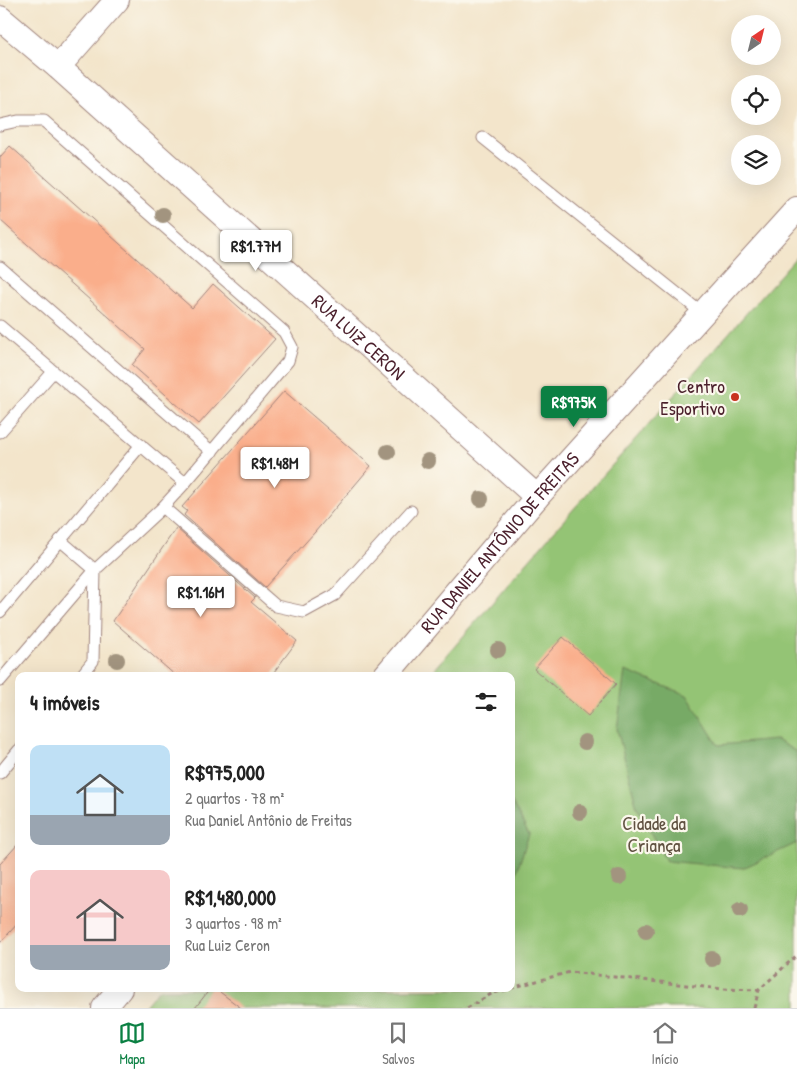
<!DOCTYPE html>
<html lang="pt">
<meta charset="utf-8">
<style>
:root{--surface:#fff;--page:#f2f2f2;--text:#222;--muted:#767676;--line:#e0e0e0;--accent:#0b8043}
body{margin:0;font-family:"Patrick Hand",sans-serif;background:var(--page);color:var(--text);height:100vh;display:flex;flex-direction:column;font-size:19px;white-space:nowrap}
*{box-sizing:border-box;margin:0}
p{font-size:16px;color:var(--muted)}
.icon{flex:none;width:28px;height:28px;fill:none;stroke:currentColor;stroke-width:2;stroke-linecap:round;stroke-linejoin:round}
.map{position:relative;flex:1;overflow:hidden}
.sheet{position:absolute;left:15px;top:672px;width:500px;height:320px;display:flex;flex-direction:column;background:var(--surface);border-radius:10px;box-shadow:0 5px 20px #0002}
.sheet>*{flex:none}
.needle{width:32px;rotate:35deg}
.fabs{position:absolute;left:731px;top:15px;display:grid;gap:10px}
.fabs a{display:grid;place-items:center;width:50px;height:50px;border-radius:50%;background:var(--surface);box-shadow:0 5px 20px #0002;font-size:25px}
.price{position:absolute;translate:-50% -42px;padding:0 11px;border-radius:5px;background:#fff;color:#222;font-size:16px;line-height:32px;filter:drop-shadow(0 1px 2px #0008)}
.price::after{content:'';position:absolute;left:50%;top:30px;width:15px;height:11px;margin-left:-8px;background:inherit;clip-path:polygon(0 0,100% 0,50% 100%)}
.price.on{background:var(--accent);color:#fff}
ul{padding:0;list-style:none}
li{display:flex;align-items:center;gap:15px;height:125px;padding:0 15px}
li span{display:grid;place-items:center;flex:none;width:140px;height:100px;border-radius:10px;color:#555}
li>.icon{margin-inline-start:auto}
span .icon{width:60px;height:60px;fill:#fffc;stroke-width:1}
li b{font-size:21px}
h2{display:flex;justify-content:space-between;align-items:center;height:60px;padding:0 15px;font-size:21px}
.dock{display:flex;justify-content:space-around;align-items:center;height:70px;border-top:1px solid var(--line);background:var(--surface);font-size:14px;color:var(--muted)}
.dock a{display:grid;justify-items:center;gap:2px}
.dock .on{color:var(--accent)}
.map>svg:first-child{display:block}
.green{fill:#94c474;stroke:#6f7250}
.forest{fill:#7a6;stroke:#606448}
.building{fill:#faae8b}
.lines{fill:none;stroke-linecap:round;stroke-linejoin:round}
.lane-casing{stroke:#9e827b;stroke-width:13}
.street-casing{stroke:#9e827b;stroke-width:26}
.path{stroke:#9e827b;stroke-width:3;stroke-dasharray:4 4;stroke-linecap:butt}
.lane{stroke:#fff;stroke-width:11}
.street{stroke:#fff;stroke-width:24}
.tree{fill:#a2947f}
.poi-dot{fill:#c8321e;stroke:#fbf7ec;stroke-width:2}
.labels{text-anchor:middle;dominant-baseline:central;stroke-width:4.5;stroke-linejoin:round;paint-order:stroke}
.street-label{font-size:19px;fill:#4a1f2b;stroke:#fbf7ec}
.poi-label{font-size:19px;fill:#4a1f2b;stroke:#fbf7ec;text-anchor:end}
.park-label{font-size:19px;fill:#605141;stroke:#fbf7ec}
</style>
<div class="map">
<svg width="797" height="1008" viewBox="0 0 797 1008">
<rect width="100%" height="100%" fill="#fbf7ec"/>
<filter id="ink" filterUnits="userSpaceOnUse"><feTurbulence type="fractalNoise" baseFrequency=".02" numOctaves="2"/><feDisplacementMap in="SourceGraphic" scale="10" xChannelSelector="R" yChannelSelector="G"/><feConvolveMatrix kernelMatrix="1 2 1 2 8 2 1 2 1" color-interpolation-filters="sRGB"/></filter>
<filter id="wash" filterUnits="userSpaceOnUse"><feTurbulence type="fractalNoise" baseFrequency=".0096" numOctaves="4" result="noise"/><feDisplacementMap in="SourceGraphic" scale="20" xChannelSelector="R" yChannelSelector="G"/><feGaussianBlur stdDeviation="1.12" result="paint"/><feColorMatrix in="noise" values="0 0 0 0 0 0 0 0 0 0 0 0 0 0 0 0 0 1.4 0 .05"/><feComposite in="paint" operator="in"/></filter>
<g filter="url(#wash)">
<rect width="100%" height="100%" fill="#f3e5cb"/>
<!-- green -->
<path class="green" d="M797,256v752h-654l16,-19h352v-313h-82l119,-138z"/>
<!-- forest -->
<g class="forest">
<path d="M625,671l62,24 31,50 58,-5 21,12v91l-54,25 -77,-7 -29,-53 -20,-79z"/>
<path d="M511,801l18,33 -14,43 -4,2z"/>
</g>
<g id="blocks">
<!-- building -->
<g class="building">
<path d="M10,146l182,162 21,-24 62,55 -76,85 -67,-59 13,-16 -145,-129v-63z"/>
<path d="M284,391l87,75 -56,66 -50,55 -81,-72 3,-4 -5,-4z"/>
<path d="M176,528l79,70 -4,4 46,39 -26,35h-95l-63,-55z"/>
<path d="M563,637l53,47 -28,32 -54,-47z"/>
<path d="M19,843v79l-19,21v-79z"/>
<path d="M210,989h6l25,19h-46z"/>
</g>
</g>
</g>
<g filter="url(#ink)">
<use href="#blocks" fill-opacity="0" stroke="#9e827b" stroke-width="1"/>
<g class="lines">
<!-- lane casing -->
<g class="lane-casing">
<g id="lane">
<path d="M0,125l18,-4h26l240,211 8,15 -4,14 -103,122 -22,24 -68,63 -95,111"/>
<path d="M483,138l220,176"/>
<path d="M0,267l212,185"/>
<path d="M0,326l185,157"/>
<path d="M0,432l53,-60"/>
<path d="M163,507l113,99 28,6 31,-17 76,-84"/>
<path d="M60,540l35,30 -2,91 -12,15"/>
<path d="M0,612l141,-167"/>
<path d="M0,773l19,-23"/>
</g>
</g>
<!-- street casing -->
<g class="street-casing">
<g id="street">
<path id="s1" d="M0,18l58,49 479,430"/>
<path d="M58,67l59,-67"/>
<path id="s2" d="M385,676l152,-179 260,-288"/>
<path d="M104,1008l16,-19"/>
</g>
</g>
<!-- path -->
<g class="path">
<path d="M511,988l59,-16 152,17 37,1"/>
<path d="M467,1008l26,-15 17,-4"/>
<path d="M754,1008l5,-18 38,-35"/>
</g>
<!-- lane -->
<use href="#lane" class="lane"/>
<!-- street -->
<use href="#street" class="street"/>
</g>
<!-- trees -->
<g class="tree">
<circle cx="163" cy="215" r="8"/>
<circle cx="388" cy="452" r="8"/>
<circle cx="428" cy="461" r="8"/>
<circle cx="481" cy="499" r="8"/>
<circle cx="498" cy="650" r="8"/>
<circle cx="117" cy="660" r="8"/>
<circle cx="585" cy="742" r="8"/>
<circle cx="580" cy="812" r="8"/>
<circle cx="619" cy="877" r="8"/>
<circle cx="740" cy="910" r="8"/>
<circle cx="646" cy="931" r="8"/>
<circle cx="712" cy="959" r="8"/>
</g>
</g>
<!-- markers -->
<circle class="poi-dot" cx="735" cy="397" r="5"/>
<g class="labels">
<!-- street labels -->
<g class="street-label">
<text stroke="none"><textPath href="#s1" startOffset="480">RUA LUIZ CERON</textPath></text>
<text stroke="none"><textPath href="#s2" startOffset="176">RUA DANIEL ANTÔNIO DE FREITAS</textPath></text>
</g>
<!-- poi labels -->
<g class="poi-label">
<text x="725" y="386">Centro<tspan x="725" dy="22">Esportivo</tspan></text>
</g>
<!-- park labels -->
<g class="park-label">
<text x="654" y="823">Cidade da<tspan x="654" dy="22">Criança</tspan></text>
</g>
</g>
</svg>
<div class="fabs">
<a><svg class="needle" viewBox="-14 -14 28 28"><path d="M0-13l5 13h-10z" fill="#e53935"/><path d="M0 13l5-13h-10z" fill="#767676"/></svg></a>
<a><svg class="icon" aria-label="locate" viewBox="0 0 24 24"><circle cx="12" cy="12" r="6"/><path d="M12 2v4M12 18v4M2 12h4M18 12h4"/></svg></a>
<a><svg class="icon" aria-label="layers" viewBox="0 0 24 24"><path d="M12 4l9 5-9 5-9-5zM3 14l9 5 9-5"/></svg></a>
</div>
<b class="price" style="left:256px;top:272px">R$1.77M</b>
<b class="price on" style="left:574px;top:428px">R$975K</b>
<b class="price" style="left:275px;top:489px">R$1.48M</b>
<b class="price" style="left:201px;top:618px">R$1.16M</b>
<section class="sheet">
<h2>4 imóveis<svg class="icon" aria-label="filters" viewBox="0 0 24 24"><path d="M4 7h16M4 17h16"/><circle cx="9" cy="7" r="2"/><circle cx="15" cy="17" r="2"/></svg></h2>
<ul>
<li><span style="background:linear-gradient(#bfe0f5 70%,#9aa5b1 0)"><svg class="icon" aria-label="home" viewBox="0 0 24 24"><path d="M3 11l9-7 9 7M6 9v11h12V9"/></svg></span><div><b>R$975,000</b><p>2 quartos · 78 m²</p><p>Rua Daniel Antônio de Freitas</p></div></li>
<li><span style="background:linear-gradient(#f6c9c9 75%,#9aa5b1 0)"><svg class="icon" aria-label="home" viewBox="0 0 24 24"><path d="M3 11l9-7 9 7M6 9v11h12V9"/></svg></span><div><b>R$1,480,000</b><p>3 quartos · 98 m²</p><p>Rua Luiz Ceron</p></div></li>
</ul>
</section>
</div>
<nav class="dock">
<a class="on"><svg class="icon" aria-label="map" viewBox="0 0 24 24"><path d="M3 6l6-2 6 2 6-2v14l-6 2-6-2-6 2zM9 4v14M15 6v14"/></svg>Mapa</a>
<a><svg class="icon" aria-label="saved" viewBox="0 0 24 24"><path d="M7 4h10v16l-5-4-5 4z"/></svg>Salvos</a>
<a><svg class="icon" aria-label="home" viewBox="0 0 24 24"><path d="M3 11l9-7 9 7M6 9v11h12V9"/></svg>Início</a>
</nav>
